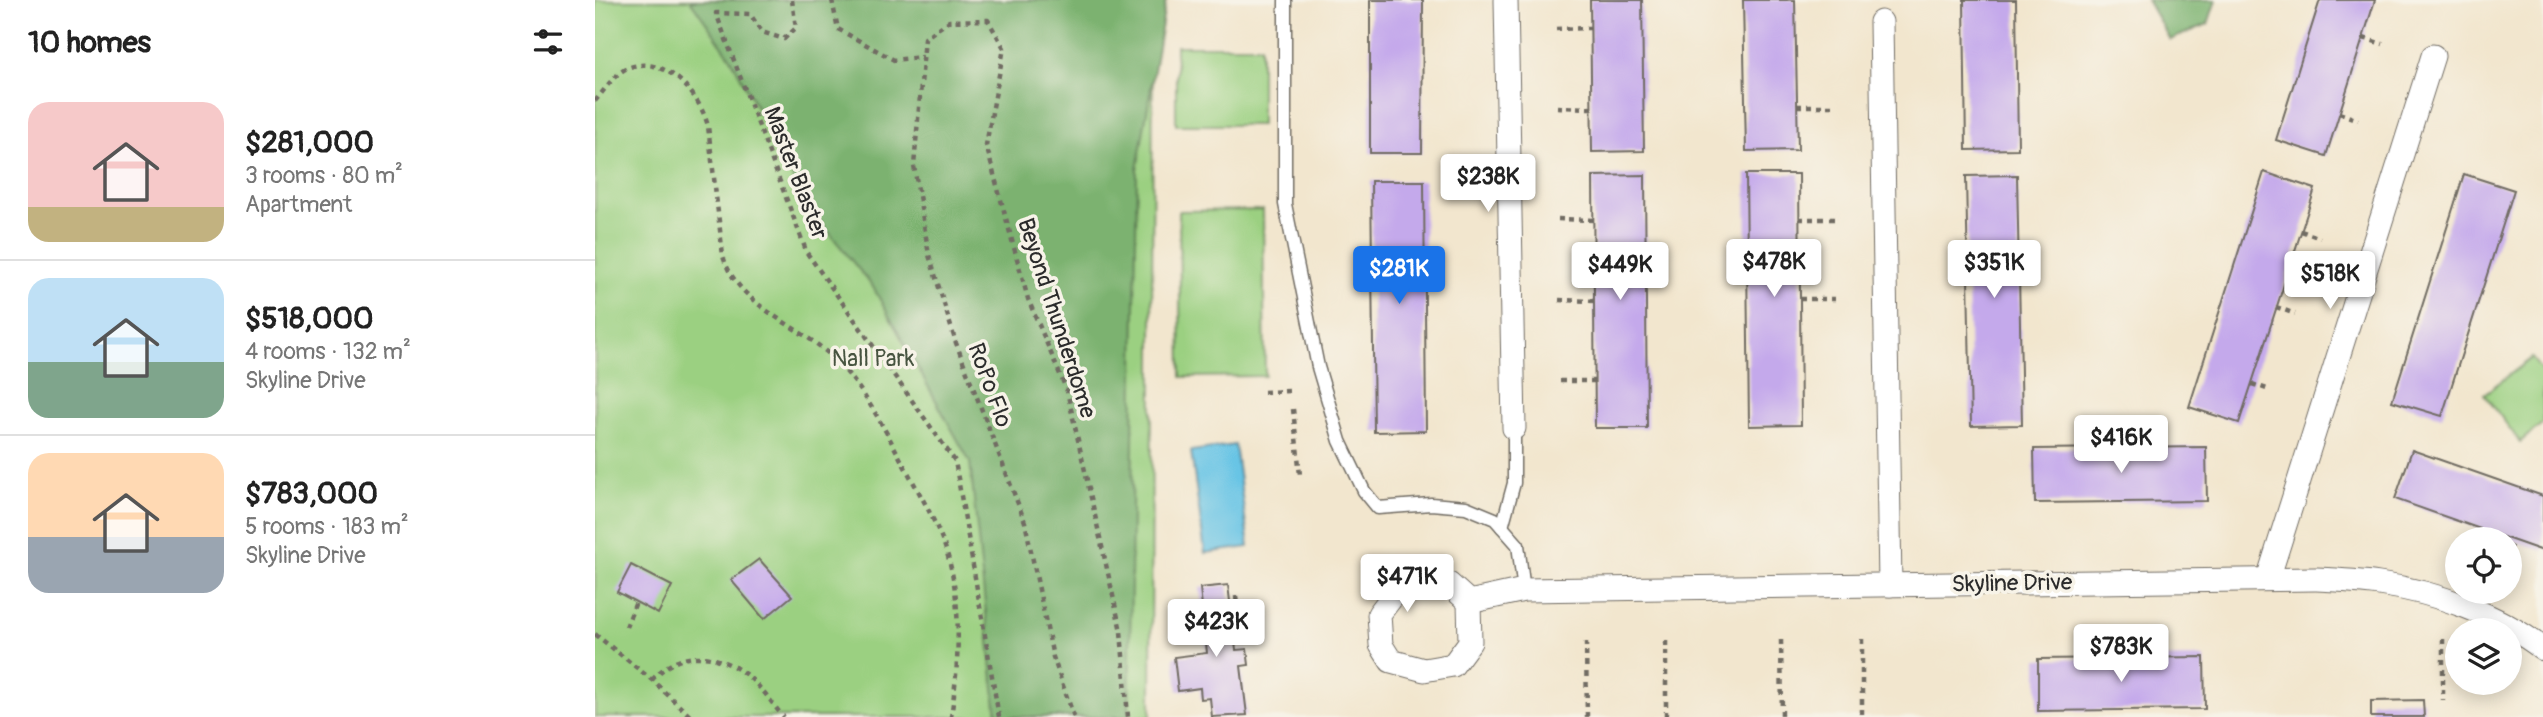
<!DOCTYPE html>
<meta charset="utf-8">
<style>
:root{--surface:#fff;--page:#f2f2f2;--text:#222;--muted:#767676;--line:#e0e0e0;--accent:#1a73e8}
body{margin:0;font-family:Pangolin,sans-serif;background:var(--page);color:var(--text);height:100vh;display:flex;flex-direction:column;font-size:26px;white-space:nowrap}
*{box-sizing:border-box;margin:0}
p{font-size:23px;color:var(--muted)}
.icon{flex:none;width:38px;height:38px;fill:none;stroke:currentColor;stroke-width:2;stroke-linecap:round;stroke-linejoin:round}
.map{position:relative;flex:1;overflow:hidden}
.sheet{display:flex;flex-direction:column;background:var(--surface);width:595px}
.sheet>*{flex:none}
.controls{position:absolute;left:1850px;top:527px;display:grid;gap:14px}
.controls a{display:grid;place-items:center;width:77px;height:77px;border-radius:50%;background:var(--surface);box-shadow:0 4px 18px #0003;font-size:35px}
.price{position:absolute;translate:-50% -60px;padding:0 16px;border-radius:7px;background:#fff;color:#222;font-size:23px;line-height:46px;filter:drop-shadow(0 2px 4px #0008)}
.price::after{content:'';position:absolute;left:50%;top:42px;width:21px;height:16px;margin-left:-10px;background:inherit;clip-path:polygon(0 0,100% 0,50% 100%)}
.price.active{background:var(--accent);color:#fff}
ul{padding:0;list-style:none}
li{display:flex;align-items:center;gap:21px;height:175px;padding:0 28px}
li+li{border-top:2px solid var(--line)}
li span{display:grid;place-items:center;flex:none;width:196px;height:140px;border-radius:21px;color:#555}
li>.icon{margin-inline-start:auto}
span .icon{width:84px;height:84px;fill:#fffc;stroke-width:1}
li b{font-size:30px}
h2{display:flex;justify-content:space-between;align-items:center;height:84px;padding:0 28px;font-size:30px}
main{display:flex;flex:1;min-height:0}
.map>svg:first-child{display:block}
.green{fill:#9bd081;stroke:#637e56;stroke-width:2}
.forest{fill:#7cb26f;stroke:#546e4d;stroke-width:2}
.water{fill:#67c4e5;stroke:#497888;stroke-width:2}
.building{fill:#c4a9eb}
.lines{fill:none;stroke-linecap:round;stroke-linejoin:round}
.lane-casing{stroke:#716c64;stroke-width:15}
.street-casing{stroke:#716c64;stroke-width:25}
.path{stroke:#716c64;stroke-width:4.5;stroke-dasharray:5 5;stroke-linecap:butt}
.lane{stroke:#fff;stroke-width:12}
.street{stroke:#fff;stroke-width:23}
.labels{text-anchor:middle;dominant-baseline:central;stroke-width:7;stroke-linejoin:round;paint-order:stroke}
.street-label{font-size:23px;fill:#2b2b2b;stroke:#f7f3e8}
.park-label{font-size:23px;fill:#475440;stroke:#f7f3e8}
</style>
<main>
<section class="sheet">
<h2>10 homes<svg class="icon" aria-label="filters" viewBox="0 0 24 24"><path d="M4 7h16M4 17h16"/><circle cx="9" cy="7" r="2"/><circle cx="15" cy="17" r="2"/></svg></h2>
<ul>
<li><span style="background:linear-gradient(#f6c9c9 75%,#c2b280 0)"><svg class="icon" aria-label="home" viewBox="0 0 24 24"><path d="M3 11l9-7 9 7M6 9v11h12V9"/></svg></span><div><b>$281,000</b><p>3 rooms · 80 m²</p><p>Apartment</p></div></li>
<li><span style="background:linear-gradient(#bfe0f5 60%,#7fa58c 0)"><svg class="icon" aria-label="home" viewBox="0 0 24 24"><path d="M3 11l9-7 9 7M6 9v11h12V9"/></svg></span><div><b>$518,000</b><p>4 rooms · 132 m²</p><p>Skyline Drive</p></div></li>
<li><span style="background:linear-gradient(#ffd9b3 60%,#9aa5b1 0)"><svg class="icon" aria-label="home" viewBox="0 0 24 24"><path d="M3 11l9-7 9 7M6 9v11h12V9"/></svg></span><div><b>$783,000</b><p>5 rooms · 183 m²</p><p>Skyline Drive</p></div></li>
</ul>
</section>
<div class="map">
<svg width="1948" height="717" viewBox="0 0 1948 717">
<rect width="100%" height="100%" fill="#f7f3e8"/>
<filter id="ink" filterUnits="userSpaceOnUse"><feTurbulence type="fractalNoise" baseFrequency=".0143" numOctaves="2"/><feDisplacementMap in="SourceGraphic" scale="14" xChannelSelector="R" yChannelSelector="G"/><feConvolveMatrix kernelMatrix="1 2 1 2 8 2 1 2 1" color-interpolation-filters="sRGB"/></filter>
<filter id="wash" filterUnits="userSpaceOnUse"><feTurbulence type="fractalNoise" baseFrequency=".00686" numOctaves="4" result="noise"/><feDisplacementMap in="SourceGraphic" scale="28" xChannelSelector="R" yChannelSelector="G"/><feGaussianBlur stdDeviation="1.57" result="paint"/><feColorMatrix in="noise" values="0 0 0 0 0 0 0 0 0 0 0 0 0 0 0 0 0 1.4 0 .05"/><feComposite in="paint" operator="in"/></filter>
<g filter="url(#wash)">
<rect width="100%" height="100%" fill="#f2e6ce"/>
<!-- green -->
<g class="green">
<path d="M0,0h558l-2,717h-556z"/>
<rect x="581" y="46" width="85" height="79"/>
<path d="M668,210l2,166 -84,1 -2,-166z"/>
<path d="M1937,358l11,15v50l-23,19 -36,-48z"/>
</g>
<!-- forest -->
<g class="forest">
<path d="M95,0h476l-29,170 -8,547h-132l-27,-255 -97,-175 -67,-83 -75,-146z"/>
<path d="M1552,0h69l-8,24 -38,16z"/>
</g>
<!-- water -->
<path class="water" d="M640,445l14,102 -44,6 -14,-102z"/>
<g id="blocks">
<!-- building -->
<g class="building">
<path d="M775,0h53l-1,153h-52z"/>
<path d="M995,0h52l2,151 -52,1z"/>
<path d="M1148,0h52l3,150 -52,1z"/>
<path d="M1369,0h52l2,149 -52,1z"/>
<path d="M1725,0h55l-49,156 -50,-16z"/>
<path d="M1669,172l51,17 -76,234 -50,-16z"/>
<path d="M1151,174h53l2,251 -52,1z"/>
<path d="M1869,174l50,16 -72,226 -50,-15z"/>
<path d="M1050,175l2,253h-52l-2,-252z"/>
<path d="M1422,175l5,250 -51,1 -5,-250z"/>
<path d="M776,181h53l2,250 -52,1z"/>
<path d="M1611,447l1,54 -172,2 -1,-54z"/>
<path d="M1817,450l131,46v55l-148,-52z"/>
<path d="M164,559l33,37 -28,23 -33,-39z"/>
<path d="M36,565l41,21 -14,28 -41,-22z"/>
<path d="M633,585l8,65 11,-1 2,16 -8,1 6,49 -35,2 -2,-19 -9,1 -1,-11 -22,3 -4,-34 33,-4 -7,-65z"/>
<path d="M1609,657l1,52 -167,2v-52z"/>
<path d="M1828,700l1,17h-53v-16z"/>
</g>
</g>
</g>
<g filter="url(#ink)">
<use href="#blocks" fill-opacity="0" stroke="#716c64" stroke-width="2"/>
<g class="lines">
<!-- lane casing -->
<g class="lane-casing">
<g id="lane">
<path d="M690,0v204l33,163 22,74 24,50 14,17 53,-4 35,3 29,12 23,26 6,45"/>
<path d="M907,527l12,-44v-55"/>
</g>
</g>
<!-- street casing -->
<g class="street-casing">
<g id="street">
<path d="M911,0l8,428"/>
<path d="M1286,22l9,563"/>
<path d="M1673,579l165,-523"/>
<path d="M829,581l25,3 20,18 1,40 -17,23 -29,5 -33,-9 -10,-16 -2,-31 19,-25z"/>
<path d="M874,602l55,-12 791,-11c21,1 43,2 64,5 56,8 119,30 164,65"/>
</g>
</g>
<!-- path -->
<g class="path">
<path d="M197,0l4,28 -12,11 -22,-7 -12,-18 -34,-1 91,240 148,208 44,256"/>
<path d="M237,0l6,29 56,31 29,-3"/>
<path d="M961,29l34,-1"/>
<path d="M1768,38l20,6"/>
<path d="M0,101c10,-11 20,-29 35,-34 37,-12 70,28 78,59l15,130c15,50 71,66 107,99 29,26 49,64 67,97 16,31 36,62 48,95 18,52 14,117 6,170"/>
<path d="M1202,106h38"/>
<path d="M962,107l34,1"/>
<path d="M1744,113l19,7"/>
<path d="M963,219l36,1"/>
<path d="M1204,219h37"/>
<path d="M1706,231l19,7"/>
<path d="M1205,299h36"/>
<path d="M964,300l35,1"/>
<path d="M1681,307l19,7"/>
<path d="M965,381h35"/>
<path d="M1657,384l18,6"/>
<path d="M669,392l27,-1"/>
<path d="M698,409l7,66"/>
<path d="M1914,550l4,-9"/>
<path d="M641,596l5,49"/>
<path d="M31,627l10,-25"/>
<path d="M0,634l57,46 39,37"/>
<path d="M1267,639v78"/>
<path d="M1848,639v61"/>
<path d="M1186,640l1,77"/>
<path d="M1071,641v76"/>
<path d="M991,642l1,75"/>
<path d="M57,680c32,-37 78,-26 108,8 9,9 15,20 24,29"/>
<path d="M479,717l-21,-60 -28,-135 -69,-179 -27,-88 -15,-89 11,-128 24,-17 39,-1 16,28 -18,97 42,154 39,92 54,240 7,86"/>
</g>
<!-- lane -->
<use href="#lane" class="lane"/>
<!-- street -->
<use href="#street" class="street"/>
</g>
</g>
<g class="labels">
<!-- street labels -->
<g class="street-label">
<text transform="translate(201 173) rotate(69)">Master Blaster</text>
<text transform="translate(462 318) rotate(72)">Beyond Thunderdome</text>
<text transform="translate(395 385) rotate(70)">RoPo Flo</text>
<text transform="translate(1417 583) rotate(-1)">Skyline Drive</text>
</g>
<!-- park labels -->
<g class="park-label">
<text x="278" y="358">Nall Park</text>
</g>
</g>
</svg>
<div class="controls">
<a><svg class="icon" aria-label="locate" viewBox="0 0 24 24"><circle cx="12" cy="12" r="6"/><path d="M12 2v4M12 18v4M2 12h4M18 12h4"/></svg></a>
<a><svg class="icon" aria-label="layers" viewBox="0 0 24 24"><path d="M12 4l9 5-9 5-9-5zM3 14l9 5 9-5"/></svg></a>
</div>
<b class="price" style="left:893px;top:214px">$238K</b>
<b class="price" style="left:1179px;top:299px">$478K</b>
<b class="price" style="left:1399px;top:300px">$351K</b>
<b class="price" style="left:1025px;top:302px">$449K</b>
<b class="price active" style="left:804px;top:306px">$281K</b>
<b class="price" style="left:1735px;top:311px">$518K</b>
<b class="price" style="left:1526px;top:475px">$416K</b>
<b class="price" style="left:812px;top:614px">$471K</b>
<b class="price" style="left:621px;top:659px">$423K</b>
<b class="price" style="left:1526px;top:684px">$783K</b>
</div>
</main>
